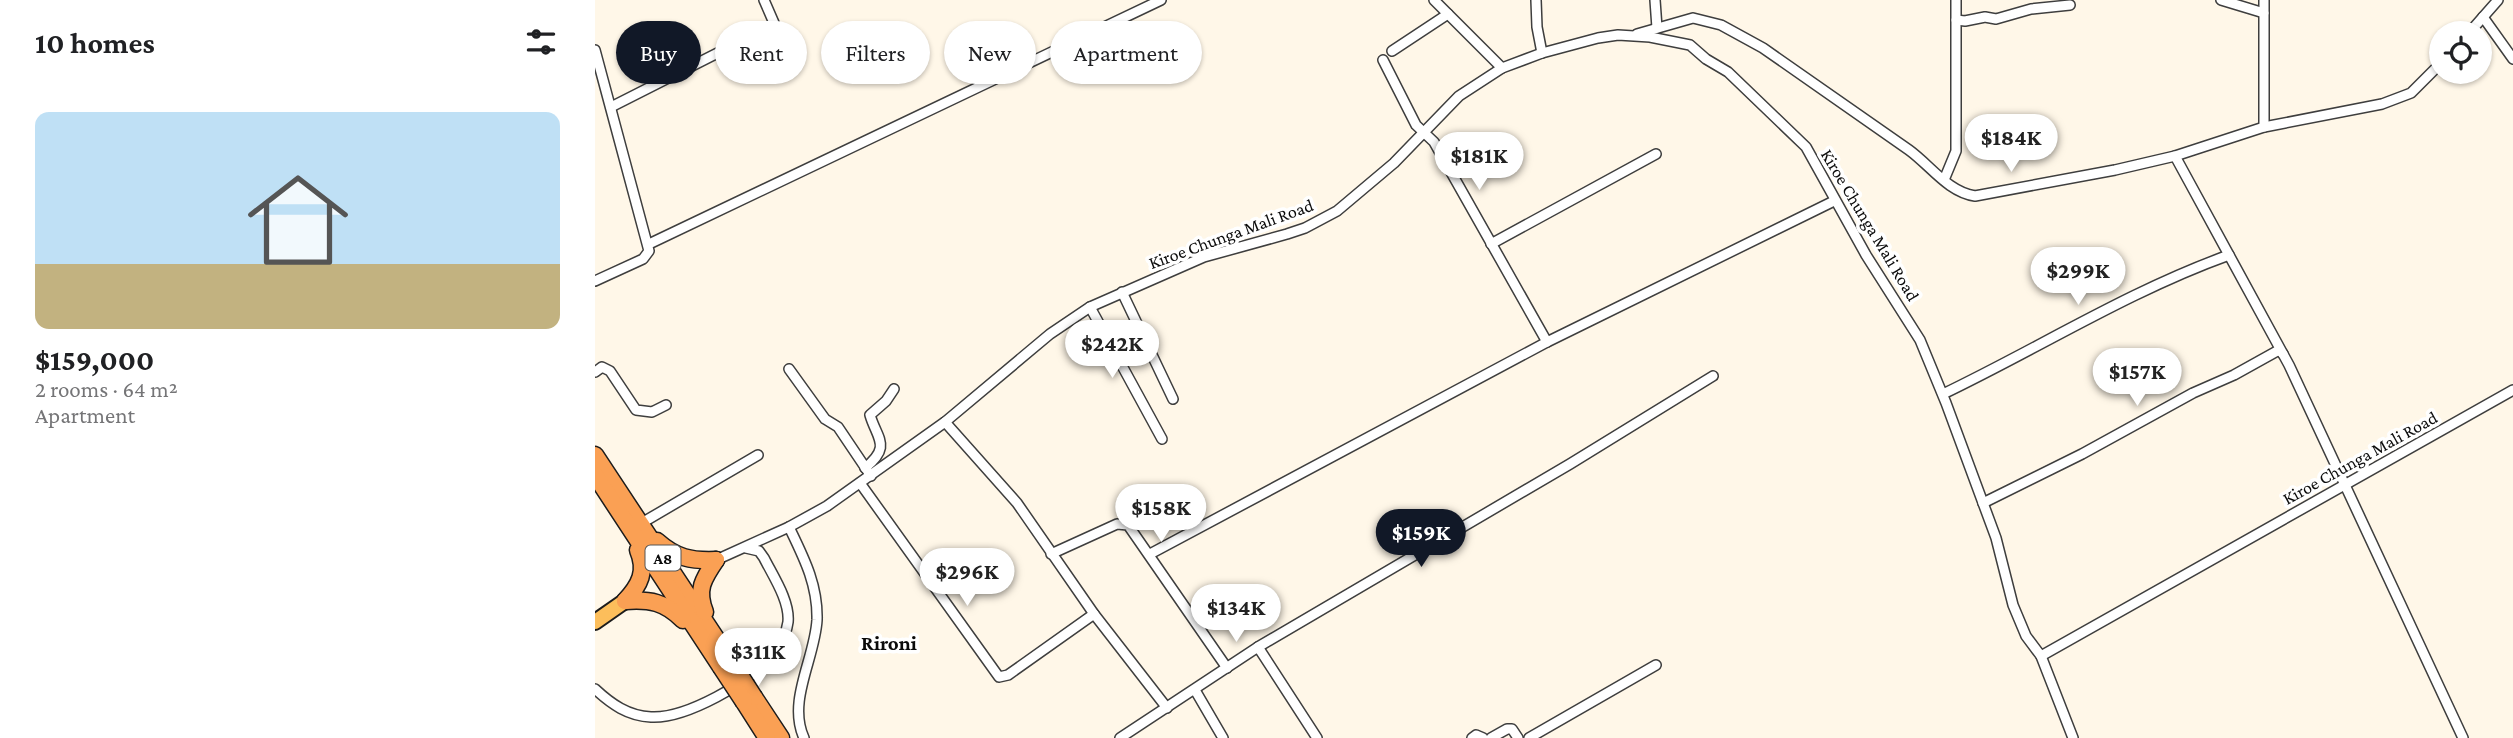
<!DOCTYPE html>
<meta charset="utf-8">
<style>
:root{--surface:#fff;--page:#f2f2f2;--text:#202124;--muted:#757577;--line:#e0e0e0;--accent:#111827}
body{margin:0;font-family:"Crimson Pro",serif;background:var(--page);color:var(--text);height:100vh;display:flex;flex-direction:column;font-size:26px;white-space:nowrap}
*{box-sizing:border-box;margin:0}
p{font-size:23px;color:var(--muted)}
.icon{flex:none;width:38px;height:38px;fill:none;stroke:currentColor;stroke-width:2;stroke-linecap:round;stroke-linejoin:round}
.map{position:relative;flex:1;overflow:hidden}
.sheet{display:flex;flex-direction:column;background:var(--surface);width:595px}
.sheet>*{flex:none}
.guide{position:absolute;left:21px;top:21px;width:665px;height:63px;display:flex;gap:14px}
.fabs{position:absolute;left:1834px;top:21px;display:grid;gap:14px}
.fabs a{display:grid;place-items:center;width:63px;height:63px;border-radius:50%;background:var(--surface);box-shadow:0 2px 5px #0004;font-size:35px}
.price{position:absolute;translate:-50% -60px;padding:0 16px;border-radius:24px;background:#fff;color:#222;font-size:23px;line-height:46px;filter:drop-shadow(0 2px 4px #0008)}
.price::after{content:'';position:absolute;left:50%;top:42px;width:21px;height:16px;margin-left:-10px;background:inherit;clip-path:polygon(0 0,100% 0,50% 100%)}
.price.selected{background:var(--accent);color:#fff}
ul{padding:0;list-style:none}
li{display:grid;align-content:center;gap:14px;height:371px;padding:0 35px}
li+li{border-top:2px solid var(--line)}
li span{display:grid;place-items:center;height:217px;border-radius:14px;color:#555}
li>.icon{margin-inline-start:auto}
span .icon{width:126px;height:126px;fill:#fffc;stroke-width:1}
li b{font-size:30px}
h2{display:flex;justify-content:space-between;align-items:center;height:84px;padding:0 35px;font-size:30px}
.pill{padding:0 24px;border-radius:32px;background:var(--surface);box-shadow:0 2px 5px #0004;font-size:24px;line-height:63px}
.pill.selected{background:var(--accent);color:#fff}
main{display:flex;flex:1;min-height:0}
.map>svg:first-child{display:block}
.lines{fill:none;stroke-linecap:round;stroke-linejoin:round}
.minor-casing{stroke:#3e3e3e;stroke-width:12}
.primary-casing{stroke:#1c1c1c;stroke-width:18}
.trunk-casing{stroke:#1c1c1c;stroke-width:19}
.minor{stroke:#fff;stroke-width:9}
.primary{stroke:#fcbe5b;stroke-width:14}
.trunk{stroke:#faa054;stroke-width:16}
.trunk-bridge-casing{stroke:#1c1c1c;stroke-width:19;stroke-linecap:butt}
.trunk-bridge{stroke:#faa054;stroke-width:16}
.labels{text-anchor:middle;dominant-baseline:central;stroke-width:7;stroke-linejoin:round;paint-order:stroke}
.shield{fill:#fff;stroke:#545454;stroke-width:2}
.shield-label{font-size:16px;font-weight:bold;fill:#0b0b0b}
.street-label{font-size:18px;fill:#0b0b0b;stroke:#fff}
.quarter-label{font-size:21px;font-weight:bold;fill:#0b0b0b;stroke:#fff}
</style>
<main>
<section class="sheet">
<h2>10 homes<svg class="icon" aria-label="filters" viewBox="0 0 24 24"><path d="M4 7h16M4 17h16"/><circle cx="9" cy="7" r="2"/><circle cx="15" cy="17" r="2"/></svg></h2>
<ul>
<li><span style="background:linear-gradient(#bfe0f5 70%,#c2b280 0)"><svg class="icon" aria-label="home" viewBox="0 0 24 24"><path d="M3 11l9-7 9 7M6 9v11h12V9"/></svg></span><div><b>$159,000</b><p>2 rooms · 64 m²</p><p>Apartment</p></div></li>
</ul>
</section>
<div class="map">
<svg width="1918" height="738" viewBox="0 0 1918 738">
<rect width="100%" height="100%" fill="#fff7e8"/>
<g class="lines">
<!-- minor casing -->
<g class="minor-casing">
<g id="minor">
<path d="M839,0l68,68"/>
<path d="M941,0l1,27 5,26"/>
<path d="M1060,0l2,28"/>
<path d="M1626,0l43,13"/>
<path d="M1888,17l30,42"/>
<path d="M1361,20l9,1 20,-4 11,2 35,-10 39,-4"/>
<path d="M1874,33l29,-33"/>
<path d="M1042,34l56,-16 28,7 42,23 146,102c22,16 39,42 66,46l140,-26 60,-14 89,-29 118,-23 29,-11 30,-30"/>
<path d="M0,50l54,201 -6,8 -48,22"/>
<path d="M797,51l56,-37"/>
<path d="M788,60l33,65 18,17 113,200"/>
<path d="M16,107l162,-82 1,-2 -10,-23"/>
<path d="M1669,127v-127"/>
<path d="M1580,156l114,209 174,373"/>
<path d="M1349,180l12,-29v-151"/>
<path d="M54,244l512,-244"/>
<path d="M896,244l165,-90"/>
<path d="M527,292l51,107"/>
<path d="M495,307l72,132"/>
<path d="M194,369l36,50 13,8 33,49"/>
<path d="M0,372l7,-5 8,4 26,39 16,2 14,-7"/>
<path d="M1348,394c96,-46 186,-103 286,-139"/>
<path d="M350,422l72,81 77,111 73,94"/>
<path d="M270,468c27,-22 12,-29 5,-53l16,-14 8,-12"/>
<path d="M265,483l139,194 9,-2 86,-61"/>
<path d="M1388,503l99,-49 111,-61 41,-18 45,-25 4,4"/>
<path d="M45,524l118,-69"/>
<path d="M194,527c15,31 29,58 28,93 -2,38 -30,81 -13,118"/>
<path d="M456,554l66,-30 11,1 99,143"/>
<path d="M555,554l397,-212 287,-141"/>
<path d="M121,560l73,-33 38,-21 118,-84 105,-88 40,-27 114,-50 83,-23 18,-6 32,-17 57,-48 65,-67 43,-28 40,-15 56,-15 20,-3 32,2 40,8 16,14 22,13 78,75 60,108 54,85 26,63 50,135 17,67 13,31 15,20 32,82"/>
<path d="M663,647l312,-183 143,-88"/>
<path d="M1446,656l472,-266"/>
<path d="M0,689c16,15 33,27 56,28 35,2 99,-35 122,-61 9,-9 13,-22 15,-34 2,-21 -15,-46 -24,-64l-5,-7 -13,-3"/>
<path d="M600,690l28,48"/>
<path d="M525,738l138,-91 59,91"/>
<path d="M877,738l4,-3 7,3"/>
<path d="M896,738l16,-9h5l6,9"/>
<path d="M934,738l127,-73"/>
</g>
</g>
<!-- primary casing -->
<g class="primary-casing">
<path id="primary" d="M0,622l30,-21"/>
</g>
<!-- trunk casing -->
<g class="trunk-casing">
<g id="trunk">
<path d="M0,455l136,206"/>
<path d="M0,475l126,192"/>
<path d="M62,541c19,17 34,20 59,19"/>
<path d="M30,601c25,-2 40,1 58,19"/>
<path d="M30,601c15,-16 22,-30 13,-51"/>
<path d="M110,612c-9,-22 -2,-33 11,-52"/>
<path d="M159,697l27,41"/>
<path d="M149,702l23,36"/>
</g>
</g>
<!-- minor -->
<use href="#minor" class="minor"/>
<!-- primary -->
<use href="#primary" class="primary"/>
<!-- trunk -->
<use href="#trunk" class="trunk"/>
<!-- trunk-bridge casing -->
<g class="trunk-bridge-casing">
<g id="trunk-bridge">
<path d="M136,661l23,36"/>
<path d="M126,667l23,35"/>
</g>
</g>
<!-- trunk-bridge -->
<use href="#trunk-bridge" class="trunk-bridge"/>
</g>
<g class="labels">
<!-- shield labels -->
<rect class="shield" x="50.5" y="545.5" width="35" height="25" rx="5"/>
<g class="shield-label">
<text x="68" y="558">A8</text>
</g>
<!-- street labels -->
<g class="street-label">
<text transform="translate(1275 225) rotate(59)">Kiroe Chunga Mali Road</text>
<text transform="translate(636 234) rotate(-20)">Kiroe Chunga Mali Road</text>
<text transform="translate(1765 458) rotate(-29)">Kiroe Chunga Mali Road</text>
</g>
<!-- quarter labels -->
<g class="quarter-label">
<text x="294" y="643">Rironi</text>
</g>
</g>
</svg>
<div class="fabs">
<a><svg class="icon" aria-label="locate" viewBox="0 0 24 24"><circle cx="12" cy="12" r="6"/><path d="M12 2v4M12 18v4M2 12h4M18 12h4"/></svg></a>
</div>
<b class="price" style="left:1416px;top:174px">$184K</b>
<b class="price" style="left:884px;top:192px">$181K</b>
<b class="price" style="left:1483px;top:307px">$299K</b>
<b class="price" style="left:517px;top:380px">$242K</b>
<b class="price" style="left:1542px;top:408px">$157K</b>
<b class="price" style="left:566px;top:544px">$158K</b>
<b class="price selected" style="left:826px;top:569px">$159K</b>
<b class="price" style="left:372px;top:608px">$296K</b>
<b class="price" style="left:641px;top:644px">$134K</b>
<b class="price" style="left:163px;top:688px">$311K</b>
<div class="guide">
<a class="pill selected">Buy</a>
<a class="pill">Rent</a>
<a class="pill">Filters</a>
<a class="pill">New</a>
<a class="pill">Apartment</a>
</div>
</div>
</main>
